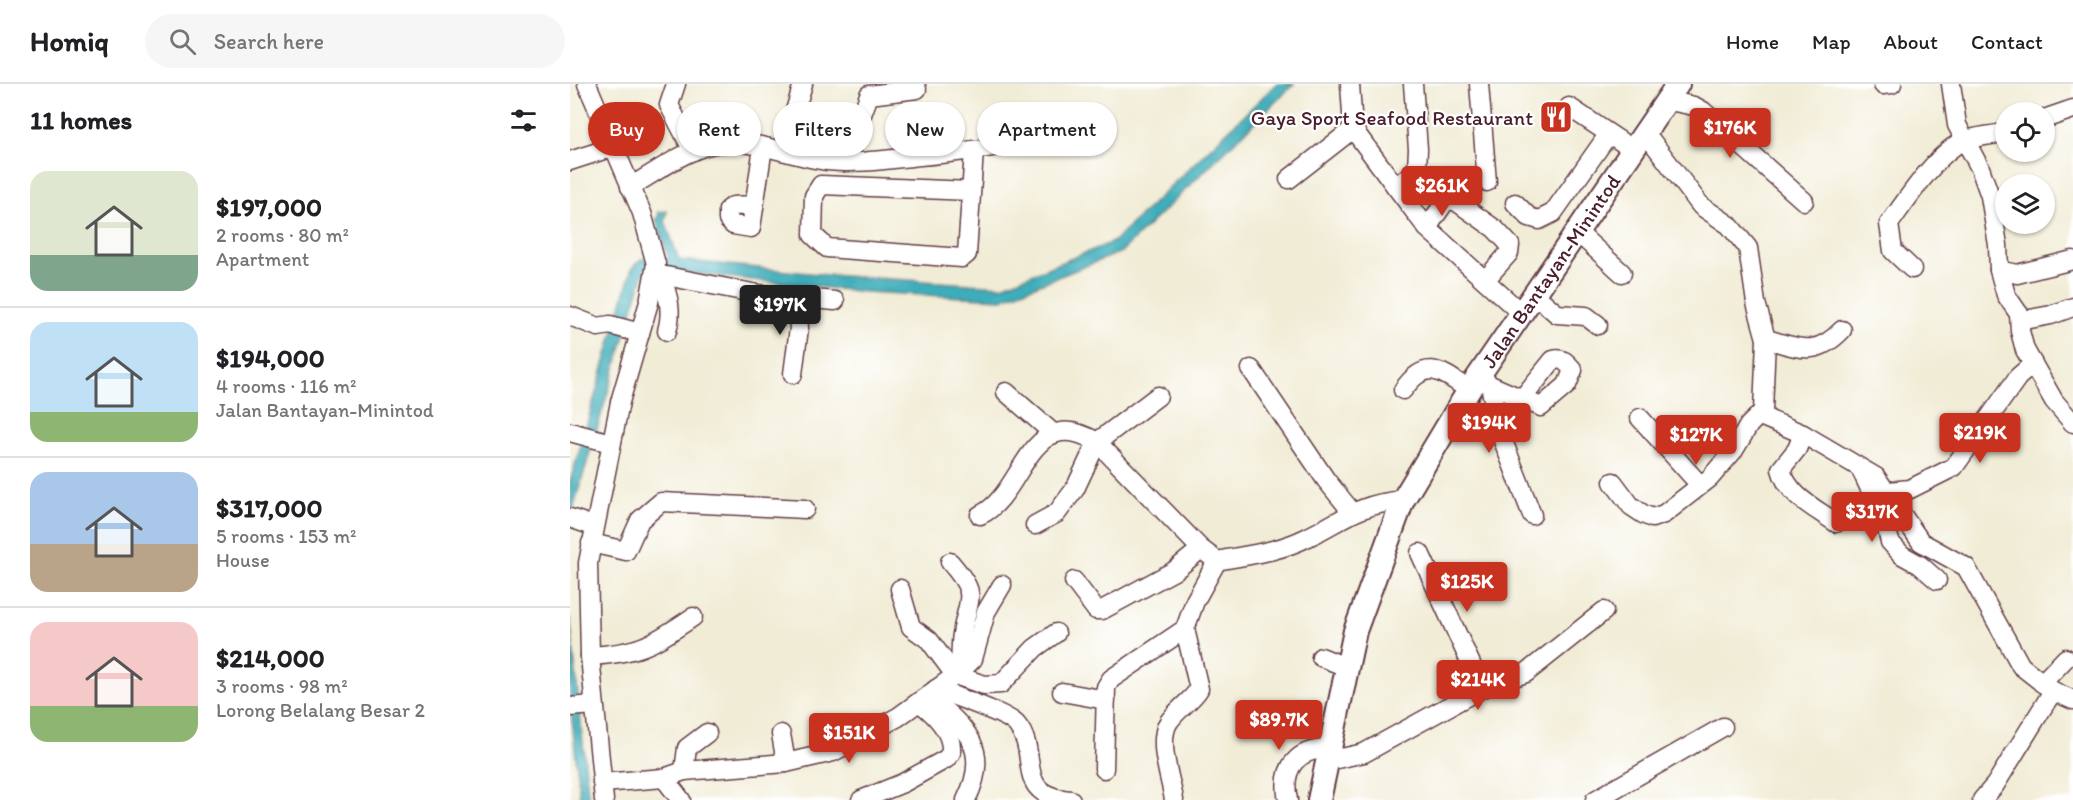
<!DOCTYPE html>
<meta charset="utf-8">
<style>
:root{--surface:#fff;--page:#f6f6f6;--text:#202124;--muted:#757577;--line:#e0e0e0;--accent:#c8321e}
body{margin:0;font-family:Itim,sans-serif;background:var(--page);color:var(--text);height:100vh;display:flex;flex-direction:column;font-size:22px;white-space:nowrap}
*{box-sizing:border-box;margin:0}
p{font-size:20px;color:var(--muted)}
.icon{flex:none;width:33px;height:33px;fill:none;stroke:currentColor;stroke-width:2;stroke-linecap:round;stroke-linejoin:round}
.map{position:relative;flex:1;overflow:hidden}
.side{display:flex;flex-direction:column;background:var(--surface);width:570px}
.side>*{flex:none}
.guide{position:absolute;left:18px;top:18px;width:570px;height:54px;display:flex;gap:12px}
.controls{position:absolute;left:1425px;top:18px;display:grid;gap:12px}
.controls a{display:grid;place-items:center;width:60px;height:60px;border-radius:50%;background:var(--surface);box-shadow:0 2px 4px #0004;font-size:30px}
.price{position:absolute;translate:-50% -51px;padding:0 14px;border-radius:6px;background:var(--accent);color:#fff;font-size:20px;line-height:39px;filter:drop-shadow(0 2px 3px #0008)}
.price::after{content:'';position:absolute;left:50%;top:36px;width:18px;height:14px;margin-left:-9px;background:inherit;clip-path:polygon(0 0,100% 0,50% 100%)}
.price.on{background:#222;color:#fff}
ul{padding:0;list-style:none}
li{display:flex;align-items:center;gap:18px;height:150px;padding:0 30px}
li+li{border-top:2px solid var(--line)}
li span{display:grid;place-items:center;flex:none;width:168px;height:120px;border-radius:18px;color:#555}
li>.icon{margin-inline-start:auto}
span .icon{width:72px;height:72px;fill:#fffc;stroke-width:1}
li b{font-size:26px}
h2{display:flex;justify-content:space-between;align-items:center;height:72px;padding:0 30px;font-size:26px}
.pill{padding:0 21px;border-radius:27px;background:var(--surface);box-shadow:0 2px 4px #0004;font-size:21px;line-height:54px}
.pill.on{background:var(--accent);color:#fff}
header{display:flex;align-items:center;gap:36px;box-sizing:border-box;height:84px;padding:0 30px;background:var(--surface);border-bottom:2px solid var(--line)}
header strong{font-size:28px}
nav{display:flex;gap:33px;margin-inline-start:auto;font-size:21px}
.search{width:420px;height:54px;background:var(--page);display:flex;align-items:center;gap:15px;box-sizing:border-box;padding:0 21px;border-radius:33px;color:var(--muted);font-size:22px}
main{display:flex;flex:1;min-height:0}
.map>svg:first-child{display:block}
.water{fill:#3dadba;stroke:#446672;stroke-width:1.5}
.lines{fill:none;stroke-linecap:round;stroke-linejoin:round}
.minor-casing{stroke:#633e44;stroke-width:21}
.major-casing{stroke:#633e44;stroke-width:26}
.minor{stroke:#fff;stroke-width:18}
.major{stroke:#fff;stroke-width:22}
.labels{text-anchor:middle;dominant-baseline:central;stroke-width:4.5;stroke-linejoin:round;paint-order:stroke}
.poi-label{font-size:21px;fill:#4a1f2b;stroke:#fff;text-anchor:end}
.street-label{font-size:21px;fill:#4a1f2b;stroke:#fff}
</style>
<header>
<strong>Homiq</strong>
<div class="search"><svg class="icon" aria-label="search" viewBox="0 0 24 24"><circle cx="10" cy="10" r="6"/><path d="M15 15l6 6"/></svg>Search here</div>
<nav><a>Home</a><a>Map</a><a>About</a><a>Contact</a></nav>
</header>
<main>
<section class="side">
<h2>11 homes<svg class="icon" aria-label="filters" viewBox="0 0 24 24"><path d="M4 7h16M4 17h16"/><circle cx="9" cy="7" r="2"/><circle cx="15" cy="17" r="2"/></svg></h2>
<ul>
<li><span style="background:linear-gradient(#dfe7d0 70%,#7fa58c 0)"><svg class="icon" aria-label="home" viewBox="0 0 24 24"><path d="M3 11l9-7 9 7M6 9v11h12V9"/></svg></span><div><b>$197,000</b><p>2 rooms · 80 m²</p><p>Apartment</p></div></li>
<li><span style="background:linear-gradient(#bfe0f5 75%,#8fb573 0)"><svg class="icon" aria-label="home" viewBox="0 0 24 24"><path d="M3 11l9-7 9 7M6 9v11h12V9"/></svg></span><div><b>$194,000</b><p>4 rooms · 116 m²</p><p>Jalan Bantayan-Minintod</p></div></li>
<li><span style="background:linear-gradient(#a9c7e8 60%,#b9a48a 0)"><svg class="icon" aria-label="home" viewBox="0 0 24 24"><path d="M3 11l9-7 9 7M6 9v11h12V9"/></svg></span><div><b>$317,000</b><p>5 rooms · 153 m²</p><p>House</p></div></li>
<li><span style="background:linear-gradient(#f6c9c9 70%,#8fb573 0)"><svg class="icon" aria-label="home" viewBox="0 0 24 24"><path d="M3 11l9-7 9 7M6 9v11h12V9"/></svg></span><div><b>$214,000</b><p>3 rooms · 98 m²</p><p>Lorong Belalang Besar 2</p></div></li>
</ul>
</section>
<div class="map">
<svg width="1503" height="716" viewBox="0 0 1503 716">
<rect width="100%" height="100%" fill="#fff"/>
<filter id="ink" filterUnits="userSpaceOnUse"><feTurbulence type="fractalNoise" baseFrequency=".0167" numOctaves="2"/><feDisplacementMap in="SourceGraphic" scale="12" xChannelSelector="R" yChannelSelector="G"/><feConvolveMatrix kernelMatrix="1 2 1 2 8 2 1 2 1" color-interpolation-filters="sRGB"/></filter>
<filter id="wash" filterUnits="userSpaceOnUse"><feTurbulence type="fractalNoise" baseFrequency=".008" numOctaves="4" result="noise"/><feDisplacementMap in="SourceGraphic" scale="24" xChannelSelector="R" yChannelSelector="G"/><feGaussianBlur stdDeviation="1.35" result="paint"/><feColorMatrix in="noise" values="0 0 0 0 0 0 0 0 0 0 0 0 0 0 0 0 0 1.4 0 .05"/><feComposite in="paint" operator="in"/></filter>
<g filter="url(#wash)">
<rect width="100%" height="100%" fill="#f1ecd5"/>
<!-- water -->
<g class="water">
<path d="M706,0h18l-173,168 -119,47 -137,-7 -195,-21 -26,1 -74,247v-37l62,-214 9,-9h28l-13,-40 3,-2 -1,-5 9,-1 -2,10 14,39 149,15 174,11 111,-44z"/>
<path d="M0,533l19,183h-9l-10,-101z"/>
</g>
</g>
<g filter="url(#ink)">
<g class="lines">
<!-- minor casing -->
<g class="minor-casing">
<g id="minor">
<path d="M17,0l55,129 14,51 -7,38 -29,100 -32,161 2,93 14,144"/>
<path d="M106,0l-7,21 24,46"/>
<path d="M780,0l3,45 43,58 31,41 94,85"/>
<path d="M909,0l8,98"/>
<path d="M1381,0l6,41 23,43 10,28 8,49 1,25 7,25 13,19 1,17 5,19 29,51 19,22"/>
<path d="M1313,1l9,-1"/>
<path d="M1095,16l29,6 9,5 101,90"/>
<path d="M999,23l63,42"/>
<path d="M1474,35l29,-10"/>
<path d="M1074,47l57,75 28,19 19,23 8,55 10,36 -3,72 2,7 38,16 73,43 45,65 45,25 55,99 32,25 20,9"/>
<path d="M213,67l20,-67"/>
<path d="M0,77l43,-14"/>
<path d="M275,78l24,-67 48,-6"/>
<path d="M719,95l64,-50"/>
<path d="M60,103c27,-15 58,-40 90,-44 36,-4 73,14 108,18 28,3 55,-1 83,-4 51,-5 104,-9 151,-32"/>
<path d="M826,103l21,-18 1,-20 -5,-65"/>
<path d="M401,107l-150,-6 -7,11 -1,39 14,13 135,10 5,-4 7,-103"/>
<path d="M945,119l14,14 10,3 14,-7 55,-78"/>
<path d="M184,121l-21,1 -5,4v10l5,5 18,3 12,-81"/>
<path d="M857,144l18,-26 9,-2 41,29 15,16 -1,8 -23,26"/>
<path d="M1006,147l46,42"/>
<path d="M1342,185l-19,-18 -4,-27c16,-22 50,-74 75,-83 12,-5 28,-5 42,-9"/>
<path d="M1429,186l18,4 56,-14"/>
<path d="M91,191c7,20 12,36 6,56"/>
<path d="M85,193l6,-2 97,19 77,7"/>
<path d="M964,210l23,20 29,2 12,9"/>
<path d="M1449,230l6,6 26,-5 22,-8"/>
<path d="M0,232l28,11 12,-2 30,8"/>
<path d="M1196,255c34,9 49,19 76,-9"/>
<path d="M681,285l75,111 26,32"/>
<path d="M223,290l6,-46 -2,-30"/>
<path d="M915,296l5,5 10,48 32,82"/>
<path d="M920,301l51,22 26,-22 6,-15c-6,-7 -10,-13 -20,-10l-32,40"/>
<path d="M833,306c23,-33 38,-19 66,0"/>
<path d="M436,308l48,42"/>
<path d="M1070,334l60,67"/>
<path d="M0,348l41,11"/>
<path d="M1233,350l-6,15 -16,20c7,27 34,39 55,54"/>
<path d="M1291,386l24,51 5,21 12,13 18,10 17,15"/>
<path d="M1043,398l18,24 12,8 9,4 12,-4 46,-36 24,-28 15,-25 14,-14"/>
<path d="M1318,407l22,-2 44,-22 64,-90 15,-13"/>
<path d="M410,431c44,-19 48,-115 117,-73l104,107 16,12c30,-6 61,-9 89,-23 40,-19 49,-33 97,-38"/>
<path d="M0,434l23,8"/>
<path d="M465,441l22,-12 18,-24 22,-47 61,-46"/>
<path d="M21,459l35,8 14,-31 21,-18 144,7"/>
<path d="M850,469l62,135"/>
<path d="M380,478c30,35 18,34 12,72 -2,12 -1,25 -2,38"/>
<path d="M504,497l22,29h6l72,-39 27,-22"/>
<path d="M330,505l11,38 18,13 26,35 29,10 17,-1 34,-36 21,-15"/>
<path d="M20,572c52,-3 62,-12 103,-39"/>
<path d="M751,573l25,10"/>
<path d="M1472,599l24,-25"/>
<path d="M366,605c17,7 73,25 81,36 24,29 -5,71 54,75"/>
<path d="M492,608l44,8"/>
<path d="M360,615c38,29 61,52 36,101"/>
<path d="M0,623l24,-2"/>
<path d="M211,650l5,29"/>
<path d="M758,677l36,-8 118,-65 44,-15 78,-62"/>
<path d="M534,685l2,-82 5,-8 74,-50"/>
<path d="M114,687l3,-23 20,-15"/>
<path d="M94,694l17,22"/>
<path d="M32,699l62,-5 20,-7 102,-8 47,-11 65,-35 62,-45 13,-13 13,-47 16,-27"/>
<path d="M291,716l42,-17 43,-24 5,-6c2,-22 -16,-39 -32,-51"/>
<path d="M604,716c-3,-21 -16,-54 -7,-75 6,-13 24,-23 32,-36l-14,-60 10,-28 22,-40"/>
<path d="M718,716c-7,-33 10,-52 42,-51"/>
<path d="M1025,716l128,-73"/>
<path d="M1412,716l13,-15 58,-94"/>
</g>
</g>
<!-- major casing -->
<g class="major-casing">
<g id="major">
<path id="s1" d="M749,716l36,-169 48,-131 66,-110 209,-306"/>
</g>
</g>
<!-- minor -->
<use href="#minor" class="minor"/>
<!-- major -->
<use href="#major" class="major"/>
</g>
</g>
<!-- icons -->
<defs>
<g id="restaurant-square" transform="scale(1.725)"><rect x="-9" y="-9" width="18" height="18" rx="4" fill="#c8321e" stroke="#fff"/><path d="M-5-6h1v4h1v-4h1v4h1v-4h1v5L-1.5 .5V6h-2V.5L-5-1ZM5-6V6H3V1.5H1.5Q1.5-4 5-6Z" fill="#fff"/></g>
</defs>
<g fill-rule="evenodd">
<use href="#restaurant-square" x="986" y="33"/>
</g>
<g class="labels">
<!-- poi labels -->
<g class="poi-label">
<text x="963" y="33">Gaya Sport Seafood Restaurant</text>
</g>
<!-- street labels -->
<g class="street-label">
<text stroke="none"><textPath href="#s1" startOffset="585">Jalan Bantayan-Minintod</textPath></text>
</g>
</g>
</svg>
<div class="controls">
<a><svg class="icon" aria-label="locate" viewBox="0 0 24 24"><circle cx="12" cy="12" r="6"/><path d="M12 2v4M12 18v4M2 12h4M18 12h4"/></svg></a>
<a><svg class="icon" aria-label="layers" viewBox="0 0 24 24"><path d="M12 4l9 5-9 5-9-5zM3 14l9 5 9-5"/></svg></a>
</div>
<b class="price" style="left:1160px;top:75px">$176K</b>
<b class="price" style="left:872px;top:133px">$261K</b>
<b class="price on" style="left:210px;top:252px">$197K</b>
<b class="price" style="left:919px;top:370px">$194K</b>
<b class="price" style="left:1410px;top:380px">$219K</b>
<b class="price" style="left:1126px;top:382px">$127K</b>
<b class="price" style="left:1302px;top:459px">$317K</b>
<b class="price" style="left:897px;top:529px">$125K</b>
<b class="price" style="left:908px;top:627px">$214K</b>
<b class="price" style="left:709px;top:667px">$89.7K</b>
<b class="price" style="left:279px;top:680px">$151K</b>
<div class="guide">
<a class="pill on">Buy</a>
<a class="pill">Rent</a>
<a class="pill">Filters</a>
<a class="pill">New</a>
<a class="pill">Apartment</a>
</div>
</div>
</main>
